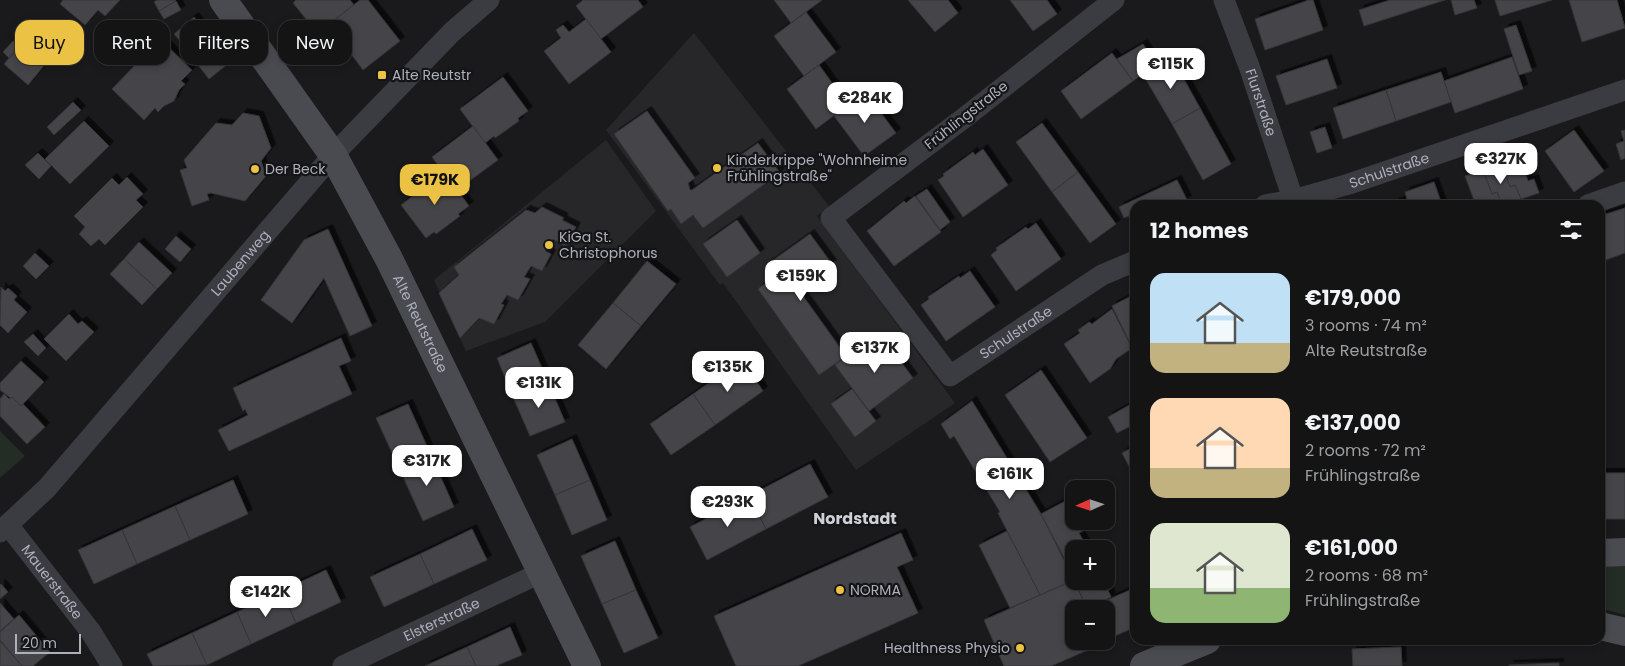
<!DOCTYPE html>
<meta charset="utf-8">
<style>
:root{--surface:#141415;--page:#212122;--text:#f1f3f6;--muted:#9d9ea0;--line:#333334;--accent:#ebc244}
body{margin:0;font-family:Poppins,sans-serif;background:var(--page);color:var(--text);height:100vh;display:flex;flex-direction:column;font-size:19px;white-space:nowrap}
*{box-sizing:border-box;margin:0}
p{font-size:16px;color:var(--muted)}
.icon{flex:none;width:28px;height:28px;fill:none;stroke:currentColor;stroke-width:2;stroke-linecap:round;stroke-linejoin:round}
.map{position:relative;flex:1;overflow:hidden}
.details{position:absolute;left:1130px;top:200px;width:475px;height:445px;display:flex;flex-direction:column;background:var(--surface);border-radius:15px;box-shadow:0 2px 8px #0003,0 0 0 1px var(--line)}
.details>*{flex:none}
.guide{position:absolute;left:15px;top:20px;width:475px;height:45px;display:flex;gap:10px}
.needle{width:32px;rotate:267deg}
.buttons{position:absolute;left:1065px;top:480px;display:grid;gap:10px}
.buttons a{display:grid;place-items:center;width:50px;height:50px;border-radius:10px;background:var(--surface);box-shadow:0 2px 8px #0003,0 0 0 1px var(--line);font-size:25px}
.scale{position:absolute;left:15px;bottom:12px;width:66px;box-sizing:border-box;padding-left:5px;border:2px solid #adb0bb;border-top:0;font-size:14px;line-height:18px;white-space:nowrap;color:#adb0bb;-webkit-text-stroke:4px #151517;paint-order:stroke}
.price{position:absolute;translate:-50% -42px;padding:0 11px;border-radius:10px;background:#fff;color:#222;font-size:16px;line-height:32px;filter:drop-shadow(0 1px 2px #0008)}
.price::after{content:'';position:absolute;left:50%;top:30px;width:15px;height:11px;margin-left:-8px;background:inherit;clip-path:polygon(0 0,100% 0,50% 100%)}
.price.active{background:var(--accent);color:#111}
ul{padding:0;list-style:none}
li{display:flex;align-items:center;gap:15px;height:125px;padding:0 20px}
li span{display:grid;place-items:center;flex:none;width:140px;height:100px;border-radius:15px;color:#555}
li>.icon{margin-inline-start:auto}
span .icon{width:60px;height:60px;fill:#fffc;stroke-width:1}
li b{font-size:21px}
h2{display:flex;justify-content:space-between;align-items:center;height:60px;padding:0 20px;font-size:21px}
.pill{padding:0 18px;border-radius:15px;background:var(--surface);box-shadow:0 2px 8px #0003,0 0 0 1px var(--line);font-size:18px;line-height:45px}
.pill.active{background:var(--accent);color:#111}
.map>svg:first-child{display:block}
.built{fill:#272629}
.green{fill:#242c26}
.building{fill:#454549;stroke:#353438;filter:url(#shadow)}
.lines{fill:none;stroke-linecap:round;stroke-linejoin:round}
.street{stroke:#3b3c41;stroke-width:21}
.secondary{stroke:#494b51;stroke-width:28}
.poi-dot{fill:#ebc244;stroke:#151517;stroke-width:2}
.labels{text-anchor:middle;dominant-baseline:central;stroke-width:4.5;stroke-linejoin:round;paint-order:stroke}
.poi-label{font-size:14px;fill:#adb0bb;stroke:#151517;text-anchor:start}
.street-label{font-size:14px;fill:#adb0bb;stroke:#151517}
.quarter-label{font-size:16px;font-weight:bold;fill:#ced0d7;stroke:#151517}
</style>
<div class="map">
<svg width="1625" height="666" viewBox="0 0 1625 666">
<defs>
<filter id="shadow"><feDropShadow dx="4.5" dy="-4.5" stdDeviation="0" flood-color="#0009"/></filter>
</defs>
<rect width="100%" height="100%" fill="#1a1a1c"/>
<!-- built -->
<g class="built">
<path d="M694,33l135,173 -12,10 138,187 -99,67 -133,-187 -3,2 -114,-155z"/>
<path d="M606,140l50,71 -111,111 -79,29 -32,-71z"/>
</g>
<!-- green -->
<g class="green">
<path d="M0,431l25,25 -25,22z"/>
<path d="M1625,561v54l-25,-7v-46z"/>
</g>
<!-- building -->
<g class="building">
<path d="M63,0h57l-15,16 -7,-6 -13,15 -25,-21z"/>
<path d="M157,0h18l1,1 -17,10 -5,-9z"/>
<path d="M296,0h54l4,5 -26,20 8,10 -11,9 -12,-16 -4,3 -7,-9 4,-3 -13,-16z"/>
<path d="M360,0h8l32,41 -37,29 -15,-20 -3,3 -6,-8 3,-2 -14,-18z"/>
<path d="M583,0h55l5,7 -42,32 -25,-33z"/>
<path d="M774,0h48l-31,23z"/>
<path d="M908,0h40l10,13 -23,19z"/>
<path d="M1010,0h37l10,14 -24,17z"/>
<path d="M1309,0h4l10,30 -58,20 -10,-31z"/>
<path d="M1390,0h55l-81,26 -5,-16z"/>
<path d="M1451,0h23l3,8 -22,7z"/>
<path d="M1495,0h57l-52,16z"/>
<path d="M1569,0h48l8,28 -43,14z"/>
<path d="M176,1l5,9 -17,9 -5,-8z"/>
<path d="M806,12l30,40 -32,24 -30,-40z"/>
<path d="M194,17l11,14 -20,16 -11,-13z"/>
<path d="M586,19l25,33 -42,32 -25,-33 17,-13 -5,-8 7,-5 6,7z"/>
<path d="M1516,25l16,46 -13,4 -15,-46z"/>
<path d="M28,36l23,21 -23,28 -24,-21z"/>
<path d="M160,39l32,31 -11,11 4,3 -6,6 -5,11 -10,5 -6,6 -3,-4 -11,12 -32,-31z"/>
<path d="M13,41l6,5 -10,12 -6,-6z"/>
<path d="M1143,44l13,20 -23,17 -16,-22z"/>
<path d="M218,49l11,14 -20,16 -11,-14z"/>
<path d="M1112,53l21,28 -52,38 -20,-28z"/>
<path d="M1171,56l29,52 -28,16 -30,-51z"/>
<path d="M1512,57l11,32 -68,24 -11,-32z"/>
<path d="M1327,59l10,29 -51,17 -10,-29z"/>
<path d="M819,65l29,40 -32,24 -29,-40z"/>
<path d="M1441,72l10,30 -55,19 -10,-31z"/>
<path d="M503,77l25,34 -10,7 1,3 -24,17 -1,-2 -9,7 -25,-34z"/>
<path d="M1386,90l10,31 -53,18 -10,-31z"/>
<path d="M866,93l30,40 -32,23 -30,-40z"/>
<path d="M73,102l8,8 -27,25 -7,-8z"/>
<path d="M1200,108l31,56 -28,16 -31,-56z"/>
<path d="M647,111l48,67 -7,5 2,7h2l66,-47 22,30 -77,55 -10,-13 -12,9 -10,-15 -3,2 -54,-77z"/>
<path d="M243,113l16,3 12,32 -10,13 5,15 -21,25 -34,-8 -4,1 2,6 -17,6 -12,-36 7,-2 -3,-8 32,-37 16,2z"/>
<path d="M84,121l25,25 -39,38 -25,-25z"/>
<path d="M1042,123l36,49 -26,20 -36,-50z"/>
<path d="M473,126l25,34 -41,30 -25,-33z"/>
<path d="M1325,127l7,21 -15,5 -7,-21z"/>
<path d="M1574,130l30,41 -30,21 -29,-41z"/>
<path d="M1625,130v28l-4,2 -5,-16 8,-3 -3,-10z"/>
<path d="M983,149l25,36 -45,32 -25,-37 6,-4 -1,-2 30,-22 2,3z"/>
<path d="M38,153l13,13 -12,13 -14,-14z"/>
<path d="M1519,156l9,25 6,-2 5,14 -18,6 -6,-14 -5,2 -9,-24z"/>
<path d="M1501,163l9,24 5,-2 6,14 -16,6h-3l-5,-13 -5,2 -9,-24z"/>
<path d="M1483,170l9,24 5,-2 5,13h-20l-3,-6 -5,1 -9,-24z"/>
<path d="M444,172l25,34 -11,8 2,2 -24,18 -2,-2 -8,6 -25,-33z"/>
<path d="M1078,172l38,52 -26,19 -38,-51z"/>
<path d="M127,177l16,17 -7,6 7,7 -38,38 -6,-6 -8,7 -12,-12 6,-7 -11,-11 38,-38 7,7z"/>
<path d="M1177,180l10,20 -10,5h-42v12l-2,-3 -9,4 -5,-11z"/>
<path d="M1434,182l8,23h-47l-1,-2 13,-4 -2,-7z"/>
<path d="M927,189l23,33 -10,8 -24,-34z"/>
<path d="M915,196l26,36 -47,34 -27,-35 37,-30 2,2z"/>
<path d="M542,207l22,11 -2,2 14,7 -11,19 -12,-7 -8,12 6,3 -9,17 -11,-5 -7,11 6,2 -12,21 -11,-5 -6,9 3,1 -10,19 -15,-6 -19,20 -21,-45 20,-18 -5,-8 72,-57 9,3z"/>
<path d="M1625,208v45l-25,9v-46z"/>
<path d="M737,220l23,33 -33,24 -24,-33z"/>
<path d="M1036,223l25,36 -45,32 -25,-36 6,-5 -1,-2 30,-21 2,2z"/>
<path d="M328,229l44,97 -22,10 -26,-58 -32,45 -31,-23 43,-60z"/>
<path d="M810,234l22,30 -34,25 48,67 -27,19 -61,-86 15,-11 -8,-12z"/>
<path d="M176,236l15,13 -11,13 -15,-13z"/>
<path d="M139,242l33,31 -15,16 -33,-30z"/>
<path d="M35,253l14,13 -13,13 -13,-13z"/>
<path d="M124,259l33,30 -15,16 -32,-31z"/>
<path d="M647,261l29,23 -35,42 -28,-23z"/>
<path d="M970,271l25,36 -49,34 -25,-36 8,-6 -1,-2 31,-21 1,2z"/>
<path d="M1,287l4,4 3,-3 9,8 -3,4 13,12 -19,21 -8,-8z"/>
<path d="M1135,294v47l-5,2 -18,-37z"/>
<path d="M613,303l28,23 -35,43 -28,-24z"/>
<path d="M1112,309l20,39 -16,11 -6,10 -20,14 -26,-39 16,-11 -2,-3 11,-8 3,2z"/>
<path d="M69,314l9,10 4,-3 12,11 -28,29 -22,-22z"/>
<path d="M33,334l13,14 -8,8 -14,-14z"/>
<path d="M341,338l10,23 -12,5 13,28 -123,57 -11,-21 30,-15 -3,-6 -2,2 -10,-23z"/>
<path d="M884,339l29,39 -44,33 -34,-46 9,-7 5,6z"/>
<path d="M531,343l17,39 -35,15 -16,-39z"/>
<path d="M742,360l21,31 -48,34 -22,-31z"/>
<path d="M21,361l23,21 -23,24 -21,-16v-7z"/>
<path d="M1041,370l46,68 -37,24 -45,-67z"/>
<path d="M548,382l17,40 -35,14 -17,-39z"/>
<path d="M852,389l24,32 -21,16 -24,-33z"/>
<path d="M4,394l5,5 3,-2 9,9 2,-2 22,23 -18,17 -27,-28v-17z"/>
<path d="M693,394l22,31 -44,30 -21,-31z"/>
<path d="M972,401l69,113 33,66 -34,15 -42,-82 2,-1 -46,-76 -4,3 -9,-15z"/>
<path d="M1135,402v22l-18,9 -9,-16z"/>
<path d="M408,404l22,49 -31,15 -23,-50z"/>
<path d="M572,439l18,41 -35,15 -18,-40z"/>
<path d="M1135,446v21l-4,3 -9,-17z"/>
<path d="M430,453l24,54 -31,14 -24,-53z"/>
<path d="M810,464l18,33 -62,32 -17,-33z"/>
<rect x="1600" y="473" width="25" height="46"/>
<path d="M233,480l15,34 -58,26 -15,-34z"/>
<path d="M590,480l17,40 -35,15 -17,-40z"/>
<path d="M749,496l17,33 -59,31 -17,-33z"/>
<path d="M1071,498l3,4v19h10l4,7 -9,5 9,16h-14v13l-6,3 -27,-51z"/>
<path d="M175,506l15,34 -53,24 -15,-34z"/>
<path d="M472,529l15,31 -53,24 -14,-30z"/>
<path d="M122,530l15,34 -43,20 -16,-34z"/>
<path d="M1007,531l33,64 -30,13 -31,-63z"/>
<path d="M901,533l12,27 -16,7 21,46 -120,53h-62l-22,-50z"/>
<path d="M615,541l21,49 -34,14 -21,-48z"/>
<path d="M420,554l14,30 -50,23 -14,-30z"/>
<path d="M326,570l15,32 -45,21 -15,-32z"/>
<path d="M1074,580l13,29h-13v32h27l1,3 -51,22h-47l-20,-46z"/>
<path d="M1075,581h29l7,16 -24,12z"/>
<path d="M1,584l7,8 -8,7v-14z"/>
<path d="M636,590l22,48 -34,15 -22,-49z"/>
<path d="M1130,590l5,10v27l-29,13v-31h-19z"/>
<path d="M281,591l15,32 -45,21 -14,-32z"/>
<path d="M0,603l14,16 -14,12z"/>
<path d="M237,612l14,32 -44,21 -15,-32z"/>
<path d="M19,615l31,37 -17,14h-11l-22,-26v-8z"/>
<path d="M510,627l12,28 -26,11h-20l-9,-19z"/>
<path d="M192,633l15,32 -54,1 -6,-12z"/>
<path d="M0,641l22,25h-22z"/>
<path d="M467,647l9,19h-51z"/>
<path d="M1401,647l1,19h-49l-1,-17z"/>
<path d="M1559,663v3h-50v-1z"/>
</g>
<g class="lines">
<!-- street -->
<g class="street">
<path id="s1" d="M1114,0l-150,118 -133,100 119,158 152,-101 33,-14"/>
<path id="s2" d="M1224,0l25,66 46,139"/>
<path id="s3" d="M1265,205l28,-5 56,-16 276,-94"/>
<path d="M1588,205l37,-13"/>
<path id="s4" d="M8,525l83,107 21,34"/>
<path id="s5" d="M0,532l47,-44 286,-333 119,-123 37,-32"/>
<path id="s6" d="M343,666l197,-93"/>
</g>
<!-- secondary -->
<g class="secondary">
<path id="s7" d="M223,0l110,155 56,104 198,407"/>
<path d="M1600,553l25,-1"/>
<path d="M1600,626l25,6"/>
<path d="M1144,666l63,-26"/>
</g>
</g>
<!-- markers -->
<g class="poi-dot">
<rect x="377" y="70" width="10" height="10" rx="2.5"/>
<circle cx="717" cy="168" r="5"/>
<circle cx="255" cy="169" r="5"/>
<circle cx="549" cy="245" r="5"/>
<circle cx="840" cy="590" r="5"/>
<circle cx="1020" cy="648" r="5"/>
</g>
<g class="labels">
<!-- poi labels -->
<g class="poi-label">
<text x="392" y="75">Alte Reutstr</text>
<text x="727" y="160">Kinderkrippe "Wohnheime<tspan x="727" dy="16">Frühlingstraße"</tspan></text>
<text x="265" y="169">Der Beck</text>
<text x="559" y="237">KiGa St.<tspan x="559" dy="16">Christophorus</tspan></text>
<text x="850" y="590">NORMA</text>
<text x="1010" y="648" text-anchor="end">Healthness Physio</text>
</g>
<!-- street labels -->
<g class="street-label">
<text stroke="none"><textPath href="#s2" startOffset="109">Flurstraße</textPath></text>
<text transform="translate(966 115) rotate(-38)">Frühlingstraße</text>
<text stroke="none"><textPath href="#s3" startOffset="129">Schulstraße</textPath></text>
<text stroke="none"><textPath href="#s5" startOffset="361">Laubenweg</textPath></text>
<text stroke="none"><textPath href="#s7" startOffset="380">Alte Reutstraße</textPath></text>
<text stroke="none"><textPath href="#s1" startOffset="634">Schulstraße</textPath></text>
<text stroke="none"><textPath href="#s4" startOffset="72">Mauerstraße</textPath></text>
<text stroke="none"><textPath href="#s6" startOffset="109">Elsterstraße</textPath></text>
</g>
<!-- quarter labels -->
<g class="quarter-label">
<text x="855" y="518">Nordstadt</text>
</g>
</g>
</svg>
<div class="buttons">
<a><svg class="needle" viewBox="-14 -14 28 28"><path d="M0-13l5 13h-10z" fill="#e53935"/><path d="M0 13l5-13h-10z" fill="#9d9ea0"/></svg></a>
<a>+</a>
<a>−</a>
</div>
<div class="scale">20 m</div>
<b class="price" style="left:1171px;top:90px">€115K</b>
<b class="price" style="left:865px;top:124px">€284K</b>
<b class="price" style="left:1501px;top:185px">€327K</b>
<b class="price active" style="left:435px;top:206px">€179K</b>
<b class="price" style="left:801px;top:302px">€159K</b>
<b class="price" style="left:875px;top:374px">€137K</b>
<b class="price" style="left:728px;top:393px">€135K</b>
<b class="price" style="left:539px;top:409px">€131K</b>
<b class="price" style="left:427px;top:487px">€317K</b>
<b class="price" style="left:1010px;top:500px">€161K</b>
<b class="price" style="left:728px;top:528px">€293K</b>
<b class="price" style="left:266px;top:618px">€142K</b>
<div class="guide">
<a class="pill active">Buy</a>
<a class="pill">Rent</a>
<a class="pill">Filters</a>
<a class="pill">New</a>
</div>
<section class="details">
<h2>12 homes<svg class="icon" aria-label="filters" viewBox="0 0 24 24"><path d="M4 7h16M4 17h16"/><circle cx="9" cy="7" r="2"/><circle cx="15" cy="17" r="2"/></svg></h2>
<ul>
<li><span style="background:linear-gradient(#bfe0f5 70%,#c2b280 0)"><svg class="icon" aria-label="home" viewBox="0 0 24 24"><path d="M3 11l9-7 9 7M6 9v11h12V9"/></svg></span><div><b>€179,000</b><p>3 rooms · 74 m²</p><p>Alte Reutstraße</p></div></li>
<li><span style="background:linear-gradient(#ffd9b3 70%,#c2b280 0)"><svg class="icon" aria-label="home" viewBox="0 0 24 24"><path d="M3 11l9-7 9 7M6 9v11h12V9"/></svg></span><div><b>€137,000</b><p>2 rooms · 72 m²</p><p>Frühlingstraße</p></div></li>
<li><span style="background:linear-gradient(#dfe7d0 65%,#8fb573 0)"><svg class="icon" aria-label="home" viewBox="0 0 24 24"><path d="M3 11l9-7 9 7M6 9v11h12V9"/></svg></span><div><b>€161,000</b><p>2 rooms · 68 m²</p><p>Frühlingstraße</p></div></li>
</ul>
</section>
</div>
